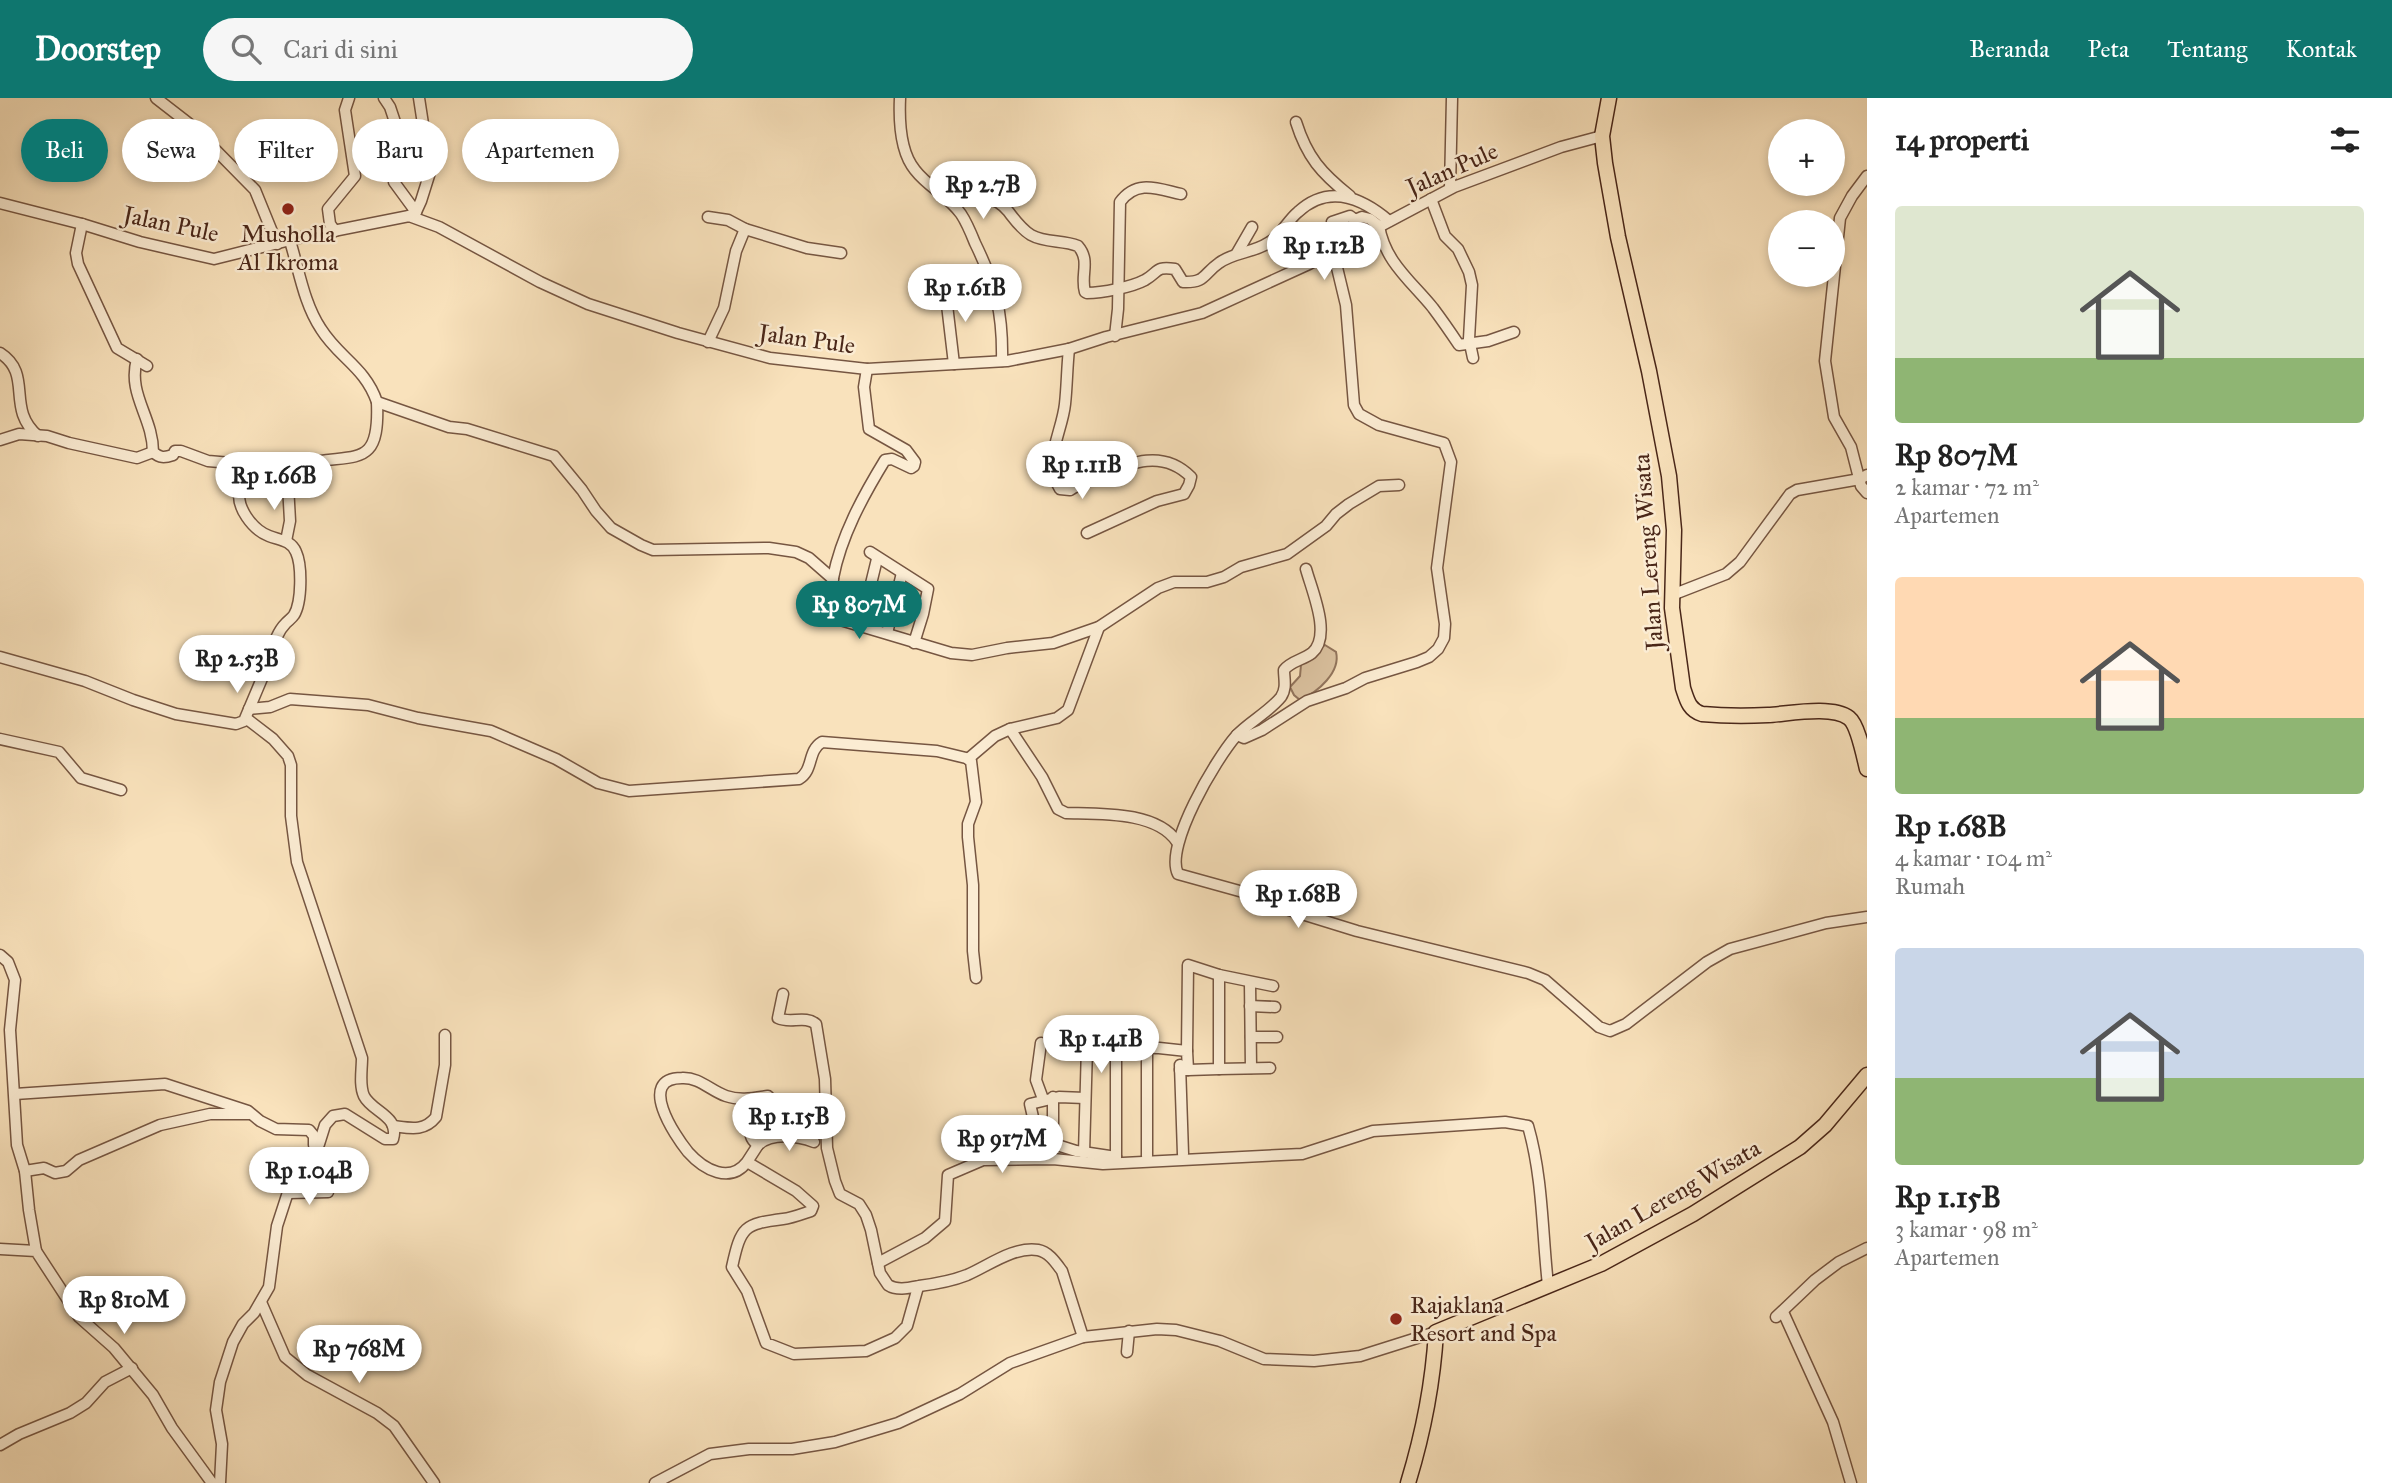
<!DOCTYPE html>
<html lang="id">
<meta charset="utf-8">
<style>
:root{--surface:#fff;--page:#f6f6f6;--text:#222;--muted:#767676;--accent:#0f766e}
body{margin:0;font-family:"IM FELL Great Primer",serif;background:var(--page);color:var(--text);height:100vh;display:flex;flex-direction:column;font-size:26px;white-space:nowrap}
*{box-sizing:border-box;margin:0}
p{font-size:23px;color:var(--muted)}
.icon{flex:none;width:38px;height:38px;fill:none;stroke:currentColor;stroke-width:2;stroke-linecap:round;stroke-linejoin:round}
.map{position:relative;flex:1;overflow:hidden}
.sheet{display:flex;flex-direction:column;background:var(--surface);width:525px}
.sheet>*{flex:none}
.top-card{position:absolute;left:21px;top:21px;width:665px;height:63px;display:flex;gap:14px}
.fabs{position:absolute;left:1768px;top:21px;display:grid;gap:14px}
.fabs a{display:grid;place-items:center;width:77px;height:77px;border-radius:50%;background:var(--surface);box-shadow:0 4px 10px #0003;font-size:35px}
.price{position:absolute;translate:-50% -60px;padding:0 16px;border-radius:24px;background:#fff;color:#222;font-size:23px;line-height:46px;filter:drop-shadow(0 2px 4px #0008)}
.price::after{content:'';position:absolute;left:50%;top:42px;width:21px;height:16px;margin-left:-10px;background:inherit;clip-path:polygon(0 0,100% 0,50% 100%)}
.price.active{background:var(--accent);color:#fff}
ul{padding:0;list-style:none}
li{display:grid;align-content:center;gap:14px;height:371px;padding:0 28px}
li span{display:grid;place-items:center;height:217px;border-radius:7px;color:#555}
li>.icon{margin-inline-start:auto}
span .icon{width:126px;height:126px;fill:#fffc;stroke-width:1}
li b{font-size:30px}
h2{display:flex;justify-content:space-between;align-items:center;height:84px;padding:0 28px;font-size:30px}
.pill{padding:0 24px;border-radius:32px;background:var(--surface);box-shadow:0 4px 10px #0003;font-size:24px;line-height:63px}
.pill.active{background:var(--accent);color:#fff}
header{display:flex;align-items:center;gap:42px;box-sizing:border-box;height:98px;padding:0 35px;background:var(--accent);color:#fff}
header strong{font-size:33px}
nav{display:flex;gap:38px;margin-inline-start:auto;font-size:24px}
.search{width:490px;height:63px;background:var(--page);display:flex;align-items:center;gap:18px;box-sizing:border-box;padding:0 24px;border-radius:38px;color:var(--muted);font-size:26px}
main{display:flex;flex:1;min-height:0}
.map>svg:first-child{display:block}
.green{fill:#dbc2a0;stroke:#92745c;stroke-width:2}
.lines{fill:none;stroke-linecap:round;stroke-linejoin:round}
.minor-casing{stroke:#765642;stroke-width:13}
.major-casing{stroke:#4a2719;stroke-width:17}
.minor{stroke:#fbecd3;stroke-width:10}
.major{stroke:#f9e2bc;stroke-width:14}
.poi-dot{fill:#8f2418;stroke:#fbecd3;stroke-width:2.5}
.labels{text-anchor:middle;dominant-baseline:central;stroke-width:5;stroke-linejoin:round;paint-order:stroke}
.street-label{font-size:24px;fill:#4a2719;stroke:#fbecd3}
.poi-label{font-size:24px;fill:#4a2719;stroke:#fbecd3}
</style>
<header>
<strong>Doorstep</strong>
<div class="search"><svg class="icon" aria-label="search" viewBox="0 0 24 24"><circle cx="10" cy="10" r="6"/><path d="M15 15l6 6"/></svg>Cari di sini</div>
<nav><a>Beranda</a><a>Peta</a><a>Tentang</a><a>Kontak</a></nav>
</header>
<main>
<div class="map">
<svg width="1867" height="1385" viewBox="0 0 1867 1385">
<rect width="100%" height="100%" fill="#f9e2bc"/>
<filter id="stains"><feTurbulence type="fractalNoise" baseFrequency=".00286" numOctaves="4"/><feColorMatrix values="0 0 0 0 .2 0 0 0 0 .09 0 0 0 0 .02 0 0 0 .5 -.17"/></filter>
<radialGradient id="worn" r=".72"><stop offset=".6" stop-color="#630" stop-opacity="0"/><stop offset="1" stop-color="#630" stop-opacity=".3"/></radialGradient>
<!-- green -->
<path class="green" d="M1325,547l11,7c5,20 -18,40 -36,48l-6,-5 -4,-8 10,-11 1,-11 4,-10z"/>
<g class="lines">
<!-- minor casing -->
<g class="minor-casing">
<g id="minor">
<path d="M156,0l36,28 63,64 22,54"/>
<path d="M384,0l6,9 13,39 -8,17 -1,19 22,30"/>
<path d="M900,0c-1,22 0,54 15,72 13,17 32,25 46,44 6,9 10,19 14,29 21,43 28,70 27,118"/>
<path d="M1296,24c11,35 25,51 54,74"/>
<path d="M1867,78l-15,20 -12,22 -15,143 9,56 17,30 10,39 6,7"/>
<path d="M1450,90l2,-90"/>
<path d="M948,100c23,-1 44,-6 60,13 7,9 13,18 23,24 14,8 32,5 47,11 13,15 2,29 7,46l2,1c15,0 45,-6 58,-13 14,-8 10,-14 30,-11l8,13c23,1 20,-8 36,-19 15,-11 34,-10 49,-20 13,-7 19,-22 30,-31 30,-28 63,-15 91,9"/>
<path d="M1431,101l14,37 13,13 11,23 3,13 -3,54 4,19"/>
<path d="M0,105l82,21 58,18 74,17 84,-21 111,-22 30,11 101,55 48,22 90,29 92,25 97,11 140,-8 62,-12 37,-12 96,-24 107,-49 145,-77 107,-40 41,-11"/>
<path d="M409,118l7,-4 5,-11 11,-35 -7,-29 -6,-39"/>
<path d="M708,119l20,3 17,9"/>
<path d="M1332,124l18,-6 5,4 7,-3 8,2 9,7c6,36 32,55 54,82 9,12 18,25 26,37l29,-4 26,-9"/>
<path d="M82,126l-6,29 2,11 39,84 30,18"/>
<path d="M335,133l-5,-7 -2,-15 27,-33 -10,-66 4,-12"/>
<path d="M290,143c9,29 14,63 31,88 18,29 44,38 56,73l72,25 18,2 87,27 28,34 14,21 15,17 30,17 12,5 116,-2 27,4 13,6 24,21"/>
<path d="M1237,155l15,-26"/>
<path d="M945,190l9,76"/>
<path d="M1115,238l3,-27 2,-107c17,-23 38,-13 61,-8"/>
<path d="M708,244l16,-34 12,-57 9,-22 62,19 34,5"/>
<path d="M1069,251c-2,18 -2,37 -4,55 -3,29 -23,57 -5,85l10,1c9,-6 20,-9 30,-14 31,-14 63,-27 91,1l-2,8 -5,9 -27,7 -70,32"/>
<path d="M0,255c34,22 5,55 38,83"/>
<path d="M137,261c-10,35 16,58 16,93 7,6 11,6 20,3l2,-4h6l27,10 23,2 7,11 2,15 57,-5 4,-16 3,-4c51,-12 76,7 73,-62"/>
<path d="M867,271l-3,18 5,42 37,21 9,12 -1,4 -3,2 -19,-9 -7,1c-22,36 -44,76 -52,118 -2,11 -1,22 -2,33l6,8 114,34 21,2 35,-7 46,-5 46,-16 59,-39 16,-6h33l17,-5 17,-10 46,-13 39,-28 10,-12 13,-10 30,-18 20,-1"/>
<path d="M0,342l19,-6 28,2 22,7 68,15 16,-6"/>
<path d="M286,443l4,-20 -2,-36"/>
<path d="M870,454l58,37 -5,25 -9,29"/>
<path d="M1306,471c6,22 26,67 6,84 -9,7 -21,8 -28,17 0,9 3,18 -3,27 -12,15 -32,25 -45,39 -20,23 -72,110 -58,138l65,18 46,18 68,21 171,42 17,7 54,47 11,4 16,-7 81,-62 23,-13 96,-26 41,-6"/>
<path d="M1672,497l54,-21 14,-12 50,-68 7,-4 63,-11 7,-4"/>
<path d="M861,527l16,-66"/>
<path d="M887,535l15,-60"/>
<path d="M0,559l85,24 48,19 43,14 60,10 8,-3 27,-64c2,-12 7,-26 15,-34 3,-3 6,-5 8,-8 8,-13 8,-50 2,-63 -5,-12 -17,-12 -27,-16 -16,-6 -34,-29 -29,-47"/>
<path d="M249,611l21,-2 20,-8 78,6 50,13 73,13 65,28 42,24 31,8 170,-12c15,-9 8,-28 23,-37l115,9 29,7 5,3 5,41 -8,22v13l5,48v66l3,27"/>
<path d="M1010,631l47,-11 11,-8 31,-83"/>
<path d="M1237,637l7,3 18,-8 45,-29 39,-13 19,-10 52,-16 12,-5 9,-8 6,-11 1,-14 -8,-56 14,-106 -7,-19 -65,-18 -20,-11 -5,-9 -8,-100 -13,-54"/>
<path d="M0,641l59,13 22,26 40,12"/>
<path d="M968,661l27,-23 15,-7 32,48 16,32 8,4c33,1 91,-2 111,29"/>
<path d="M0,857l8,7 7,18 -5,50 7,115 8,26 4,39 7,41"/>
<path d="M1250,885l1,85"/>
<path d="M783,896l-5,24c12,6 27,-3 38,6l9,55 2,69 8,33 5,13 19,10 7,11 5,15 9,43 8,12c9,6 21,3 31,1 16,-2 33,-5 48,-11 21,-9 47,-29 71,-25 11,2 18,13 24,21l21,66"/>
<path d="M1250,908l25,1"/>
<path d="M1251,939h26"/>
<path d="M1041,945l-5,37 7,19"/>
<path d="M1187,953l1,-86 31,10 54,11"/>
<path d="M1180,967l3,89"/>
<path d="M1219,971l51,-1"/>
<path d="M1188,972l31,-1v-94"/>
<path d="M15,996l150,-10 83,27 12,10 16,8 33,1 5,6v9"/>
<path d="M1053,999v48"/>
<path d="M1085,1000l-26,-1 -29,7 8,35 38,12 40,6"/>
<path d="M393,1028c17,2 31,6 43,-9l9,-52v-30"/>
<path d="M758,1047c14,-13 40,-9 56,-3"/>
<path d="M1084,1055l3,-106 72,1 28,3 1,19h-8"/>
<path d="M1147,1058v-107"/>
<path d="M1116,1059v-108"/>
<path d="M747,1064l11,-17c-8,-6 -9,-11 -5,-20l20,-13 2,-8 -7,-8c-14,2 -28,5 -42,0 -15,-5 -27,-19 -44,-18 -46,0 -7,58 6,74 16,18 42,32 59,10l49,29 17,15 -2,5c-9,3 -19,7 -28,8 -39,5 -42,7 -51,48l15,24 19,52 28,11 72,-3 29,-13 12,-12 11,-39"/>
<path d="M25,1073l19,-3 11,5 11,-2 13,-11 81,-35 50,-11h39"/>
<path d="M288,1095l40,-1"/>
<path d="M0,1151l36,2 43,66 35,31 39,47 19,33 40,55"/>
<path d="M878,1165l47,-25 20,-17 3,-46 35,-15 70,-1 50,5 199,-10 71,-23 132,-9 23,4c15,52 14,106 20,159"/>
<path d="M261,1204l24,55 22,18 70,38 17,13 40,57"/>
<path d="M1783,1214l50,110 18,61"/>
<path d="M1776,1219l39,-37 24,-18 28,-14"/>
<path d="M1127,1254l2,-21"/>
<path d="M0,1347l19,-11 51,-21 16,-10 19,-21 27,-14"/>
<path d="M220,1385l2,-39 -6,-34 4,-28 13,-40 10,-18 11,-11 15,-26 8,-61 14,-43 28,-39 6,-19 8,-9 12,-2 40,25h8c7,-23 -21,-27 -29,-43 -5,-11 -2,-26 -2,-38l-65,-196 -6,-46v-51l-3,-9 -15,-17 -26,-20"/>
<path d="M655,1385l55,-29 39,-5h43l43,-7 63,-19 62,-29 50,-31 73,-26 74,-8 19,1 44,11 44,18 50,2 46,-5 76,-24"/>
</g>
</g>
<!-- major casing -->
<g class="major-casing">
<g id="major">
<path d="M1609,0l-7,38 3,27 13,74 31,134 20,105 5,54 -2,78 11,80c4,12 6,22 19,26 22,2 44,2 66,1 20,-1 64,-10 81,3 9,7 15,39 18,51"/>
<path d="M1408,1385c15,-49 25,-100 28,-151l165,-68 92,-50 107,-67 25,-22 42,-50"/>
</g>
</g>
<!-- minor -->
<use href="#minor" class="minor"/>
<!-- major -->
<use href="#major" class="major"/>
</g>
<!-- markers -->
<g class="poi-dot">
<circle cx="288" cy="111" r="7"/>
<circle cx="1396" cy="1221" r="7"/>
</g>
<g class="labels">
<!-- street labels -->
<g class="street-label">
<text transform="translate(1452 71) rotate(-24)">Jalan Pule</text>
<text transform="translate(171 126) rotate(12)">Jalan Pule</text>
<text transform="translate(807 241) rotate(8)">Jalan Pule</text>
<text transform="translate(1648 454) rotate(-94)">Jalan Lereng Wisata</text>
<text transform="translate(1673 1097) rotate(-30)">Jalan Lereng Wisata</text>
</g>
<!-- poi labels -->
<g class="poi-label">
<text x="288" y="136">Musholla<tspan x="288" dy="28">Al Ikroma</tspan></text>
<text x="1410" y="1207" text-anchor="start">Rajaklana<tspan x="1410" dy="28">Resort and Spa</tspan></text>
</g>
</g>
<rect width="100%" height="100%" filter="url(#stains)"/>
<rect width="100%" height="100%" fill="url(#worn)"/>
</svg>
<div class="fabs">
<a>+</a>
<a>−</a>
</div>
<b class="price" style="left:983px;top:123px">Rp 2.7B</b>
<b class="price" style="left:1324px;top:184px">Rp 1.12B</b>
<b class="price" style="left:965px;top:226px">Rp 1.61B</b>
<b class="price" style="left:1082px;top:403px">Rp 1.11B</b>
<b class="price" style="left:274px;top:414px">Rp 1.66B</b>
<b class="price active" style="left:859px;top:543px">Rp 807M</b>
<b class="price" style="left:237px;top:597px">Rp 2.53B</b>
<b class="price" style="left:1298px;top:832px">Rp 1.68B</b>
<b class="price" style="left:1101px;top:977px">Rp 1.41B</b>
<b class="price" style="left:789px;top:1055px">Rp 1.15B</b>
<b class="price" style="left:1002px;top:1077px">Rp 917M</b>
<b class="price" style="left:309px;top:1109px">Rp 1.04B</b>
<b class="price" style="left:124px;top:1238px">Rp 810M</b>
<b class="price" style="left:359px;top:1287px">Rp 768M</b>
<div class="top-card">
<a class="pill active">Beli</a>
<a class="pill">Sewa</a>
<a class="pill">Filter</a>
<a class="pill">Baru</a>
<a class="pill">Apartemen</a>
</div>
</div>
<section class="sheet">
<h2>14 properti<svg class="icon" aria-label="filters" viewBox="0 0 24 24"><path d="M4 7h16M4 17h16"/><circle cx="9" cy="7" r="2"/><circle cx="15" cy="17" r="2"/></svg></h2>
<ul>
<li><span style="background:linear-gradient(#dfe7d0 70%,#8fb573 0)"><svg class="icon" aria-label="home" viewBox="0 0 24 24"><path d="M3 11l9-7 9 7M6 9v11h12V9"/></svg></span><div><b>Rp 807M</b><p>2 kamar · 72 m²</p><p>Apartemen</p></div></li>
<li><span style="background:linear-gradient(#ffd9b3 65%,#8fb573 0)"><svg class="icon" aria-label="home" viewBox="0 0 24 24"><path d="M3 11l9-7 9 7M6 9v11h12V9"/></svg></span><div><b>Rp 1.68B</b><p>4 kamar · 104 m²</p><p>Rumah</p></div></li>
<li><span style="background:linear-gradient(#c9d6e8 60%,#8fb573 0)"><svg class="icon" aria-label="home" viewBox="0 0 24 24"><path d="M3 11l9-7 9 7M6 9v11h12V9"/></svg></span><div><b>Rp 1.15B</b><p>3 kamar · 98 m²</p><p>Apartemen</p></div></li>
</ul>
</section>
</main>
